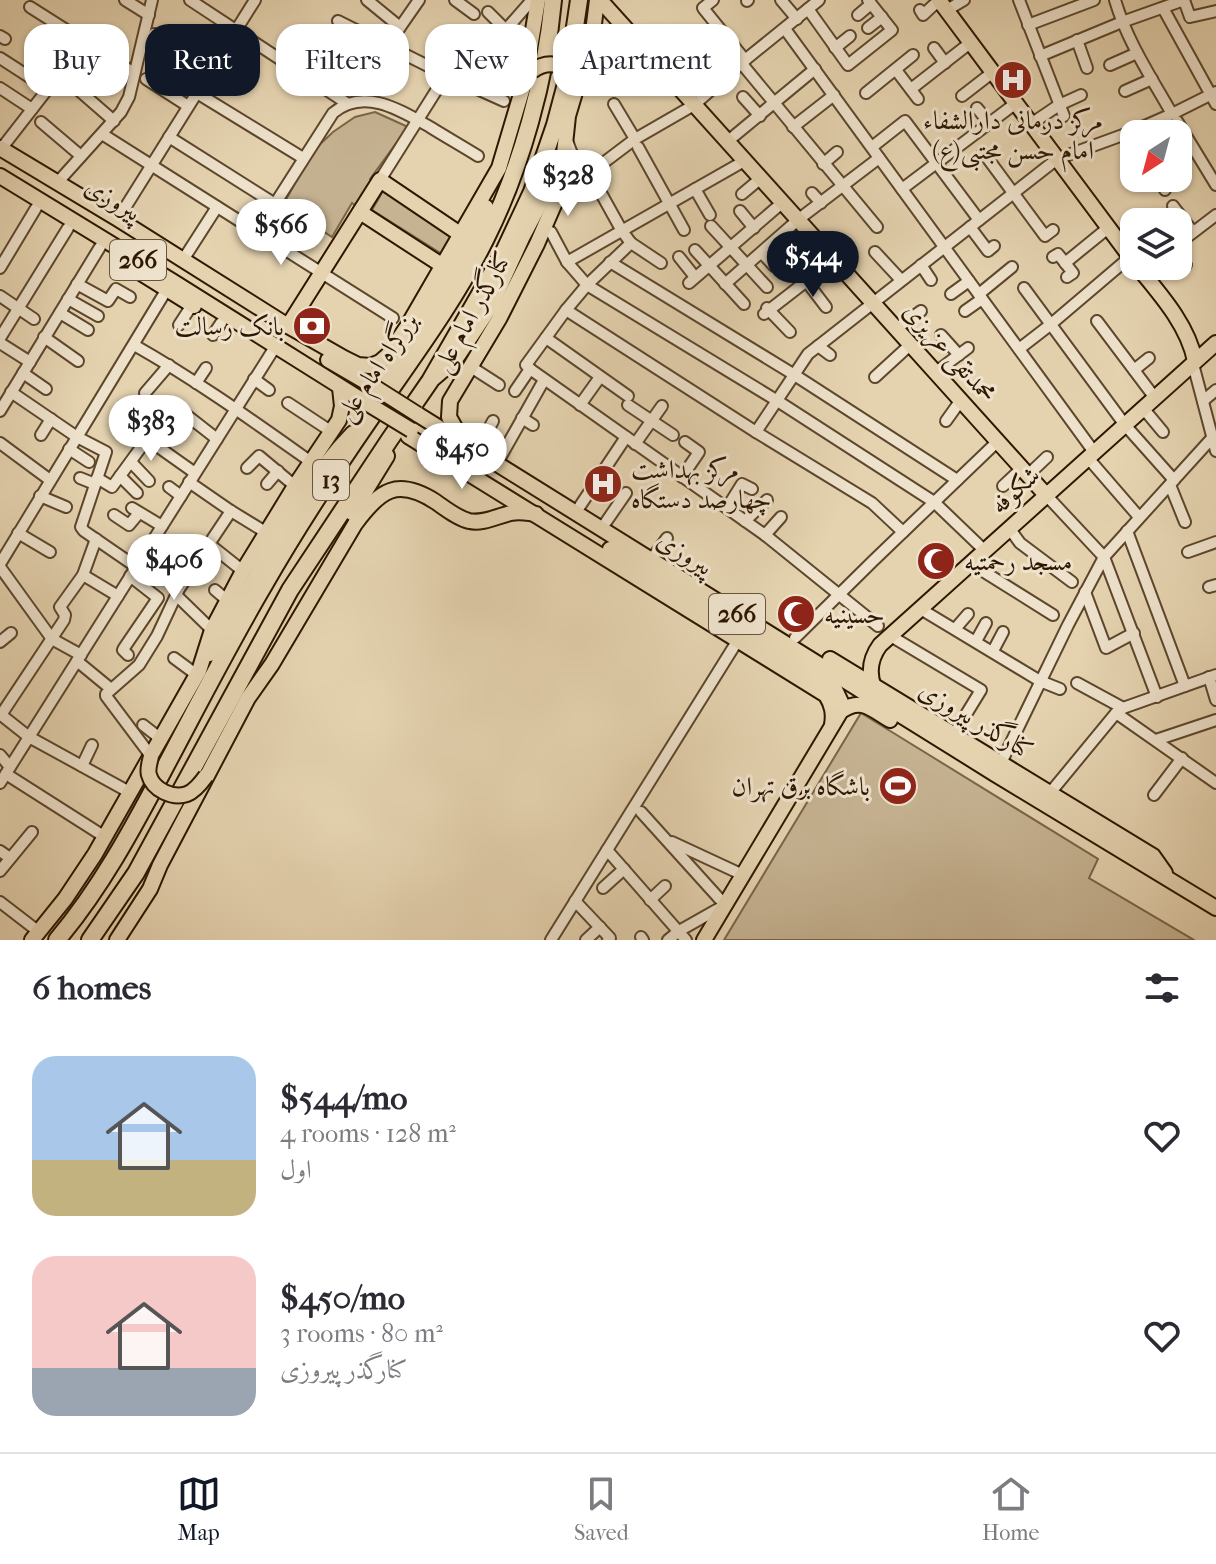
<!DOCTYPE html>
<meta charset="utf-8">
<style>
:root{--surface:#fff;--page:#f2f2f3;--text:#2b2b33;--muted:#7c7c81;--line:#e1e1e2;--accent:#111827}
body{margin:0;font-family:"IM FELL French Canon",Amiri,serif;background:var(--page);color:var(--text);height:100vh;display:flex;flex-direction:column;font-size:30px;white-space:nowrap}
*{box-sizing:border-box;margin:0}
p{font-size:26px;color:var(--muted)}
.icon{flex:none;width:44px;height:44px;fill:none;stroke:currentColor;stroke-width:2;stroke-linecap:round;stroke-linejoin:round}
.map{position:relative;height:940px;overflow:hidden}
.sheet{display:flex;flex-direction:column;background:var(--surface);flex:1}
.sheet>*{flex:none}
.hud{position:absolute;left:24px;top:24px;width:800px;height:72px;display:flex;gap:16px}
.needle{width:52px;rotate:216deg}
.controls{position:absolute;left:1120px;top:120px;display:grid;gap:16px}
.controls a{display:grid;place-items:center;width:72px;height:72px;border-radius:16px;background:var(--surface);box-shadow:0 2px 6px #0004;font-size:40px}
.price{position:absolute;translate:-50% -68px;padding:0 18px;border-radius:28px;background:#fff;color:#222;font-size:26px;line-height:52px;filter:drop-shadow(0 2px 4px #0008)}
.price::after{content:'';position:absolute;left:50%;top:48px;width:24px;height:18px;margin-left:-12px;background:inherit;clip-path:polygon(0 0,100% 0,50% 100%)}
.price.active{background:var(--accent);color:#fff}
ul{padding:0;list-style:none}
li{display:flex;align-items:center;gap:24px;height:200px;padding:0 32px}
li span{display:grid;place-items:center;flex:none;width:224px;height:160px;border-radius:24px;color:#555}
li>.icon{margin-inline-start:auto}
span .icon{width:96px;height:96px;fill:#fffc;stroke-width:1}
li b{font-size:34px}
h2{display:flex;justify-content:space-between;align-items:center;height:96px;padding:0 32px;font-size:34px}
.chip{padding:0 28px;border-radius:24px;background:var(--surface);box-shadow:0 2px 6px #0004;font-size:28px;line-height:72px}
.chip.active{background:var(--accent);color:#fff}
.menu{display:flex;justify-content:space-around;align-items:center;height:112px;border-top:2px solid var(--line);background:var(--surface);font-size:22px;color:var(--muted)}
.menu a{display:grid;justify-items:center;gap:4px}
.menu .active{color:var(--accent)}
.map>svg:first-child{display:block}
.green{fill:#c6b392;stroke:#7a6549;stroke-width:2}
.lines{fill:none;stroke-linecap:round;stroke-linejoin:round}
.minor-casing{stroke:#5c462c;stroke-width:14}
.major-casing{stroke:#2e1700;stroke-width:18}
.highway-casing{stroke:#2e1700;stroke-width:20}
.minor{stroke:#eee2cc;stroke-width:10}
.major{stroke:#e5d3b0;stroke-width:14}
.highway{stroke:#e5d3b0;stroke-width:16}
.major-bridge-casing{stroke:#2e1700;stroke-width:18;stroke-linecap:butt}
.major-bridge{stroke:#e5d3b0;stroke-width:14}
.labels{text-anchor:middle;dominant-baseline:central;stroke-width:6;stroke-linejoin:round;paint-order:stroke}
.shield{fill:#eee2cc;stroke:#68543d;stroke-width:2}
.shield-label{font-size:24px;font-weight:bold;fill:#2e1700}
.poi-label{font-size:26px;fill:#2e1700;stroke:#eee2cc;text-anchor:start}
.street-label{font-size:26px;fill:#2e1700;stroke:#eee2cc}
</style>
<div class="map">
<svg width="1216" height="940" viewBox="0 0 1216 940">
<rect width="100%" height="100%" fill="#e5d3b0"/>
<filter id="stains"><feTurbulence type="fractalNoise" baseFrequency=".0025" numOctaves="4"/><feColorMatrix values="0 0 0 0 .2 0 0 0 0 .09 0 0 0 0 .02 0 0 0 .5 -.17"/></filter>
<radialGradient id="worn" r=".72"><stop offset=".6" stop-color="#630" stop-opacity="0"/><stop offset="1" stop-color="#630" stop-opacity=".3"/></radialGradient>
<!-- green -->
<g class="green">
<path d="M375,112l33,15 -38,52 2,3 -16,24 -4,-3 -20,34 -49,-32 30,-54 20,-19 22,-15z"/>
<path d="M383,191l71,45 -12,18 -70,-44z"/>
<path d="M861,713l237,146 -9,19 105,62h-470z"/>
</g>
<g class="lines">
<!-- minor casing -->
<g class="minor-casing">
<g id="minor">
<path d="M125,0l24,15"/>
<path d="M190,0l158,104"/>
<path d="M367,0l33,27"/>
<path d="M455,0l19,14"/>
<path d="M713,0l-10,8 42,52"/>
<path d="M781,0l16,19"/>
<path d="M1019,0l45,116"/>
<path d="M1115,0c12,41 36,77 57,114"/>
<path d="M1184,0l6,17 26,-6"/>
<path d="M747,1l1,-1"/>
<path d="M30,7l104,66"/>
<path d="M1163,8l53,96"/>
<path d="M808,9l40,56 44,-35 -24,-30"/>
<path d="M920,10l3,5 16,-15"/>
<path d="M947,10l17,-10"/>
<path d="M488,12l18,18"/>
<path d="M858,15l13,-11"/>
<path d="M338,21l108,54 58,26"/>
<path d="M1028,25l66,-25"/>
<path d="M868,28l14,-11"/>
<path d="M785,29l309,423"/>
<path d="M154,34l56,37"/>
<path d="M0,36l5,3"/>
<path d="M1077,40l10,28"/>
<path d="M464,43l16,16 52,-59"/>
<path d="M387,46l32,-46"/>
<path d="M680,46l34,41"/>
<path d="M835,48l15,-12"/>
<path d="M934,48l11,15"/>
<path d="M1040,56l82,-34 62,-22"/>
<path d="M0,58l48,31"/>
<path d="M742,64l135,163"/>
<path d="M1110,65l27,-12"/>
<path d="M896,70l22,29"/>
<path d="M146,79l42,27"/>
<path d="M75,87l39,34"/>
<path d="M0,88l32,21"/>
<path d="M911,89l59,-46"/>
<path d="M1125,91l27,-12"/>
<path d="M197,93l106,65"/>
<path d="M866,93l47,-38"/>
<path d="M962,96l31,-24"/>
<path d="M743,97l17,19"/>
<path d="M614,104l21,35"/>
<path d="M977,108l13,16"/>
<path d="M1177,121l39,64"/>
<path d="M41,122l40,34"/>
<path d="M1031,124l28,-19 22,-10"/>
<path d="M793,127l41,-32"/>
<path d="M102,134l291,184"/>
<path d="M169,137l106,67"/>
<path d="M728,141l87,-72"/>
<path d="M568,143c4,15 11,20 22,30"/>
<path d="M638,147l46,83"/>
<path d="M872,147l33,-26 74,99"/>
<path d="M1,149l67,-86"/>
<path d="M983,152l62,84 8,-6"/>
<path d="M823,164l14,-12"/>
<path d="M592,177l30,54 9,12 30,20"/>
<path d="M1158,178l7,12"/>
<path d="M380,180l66,-105"/>
<path d="M57,183l64,-71 8,-15 23,-97"/>
<path d="M695,189l15,26"/>
<path d="M902,189l114,-86"/>
<path d="M560,191l30,-18 45,-34 59,-34 51,-45 74,-60"/>
<path d="M812,193l9,10"/>
<path d="M742,194l19,-16"/>
<path d="M1173,206l20,26"/>
<path d="M740,211l14,17"/>
<path d="M118,219l137,-219"/>
<path d="M711,226l56,61"/>
<path d="M970,227l18,24 6,-5"/>
<path d="M257,232l76,-119c31,-26 67,-3 97,14 16,10 32,19 48,29"/>
<path d="M551,232l16,30 20,23 189,115 158,102 50,48"/>
<path d="M1178,244l38,-29"/>
<path d="M695,250l49,54"/>
<path d="M875,252l26,28"/>
<path d="M762,253l12,13"/>
<path d="M1178,255l8,10"/>
<path d="M679,257l16,20"/>
<path d="M1053,257l5,-3 15,19 -6,4"/>
<path d="M183,260l34,-53"/>
<path d="M567,262l179,-102"/>
<path d="M610,262l183,112 164,106"/>
<path d="M1065,263l43,-35"/>
<path d="M921,265l10,15"/>
<path d="M0,268l36,-60"/>
<path d="M807,282l19,25"/>
<path d="M689,283l94,-81"/>
<path d="M77,284l31,17 8,-12 14,8"/>
<path d="M725,284l74,-65 80,-61"/>
<path d="M1024,288l101,137 49,55"/>
<path d="M951,294l18,-13"/>
<path d="M979,294l33,-27"/>
<path d="M0,296l34,23"/>
<path d="M68,299l30,17"/>
<path d="M767,308l23,24"/>
<path d="M566,310l190,122 116,71 31,29"/>
<path d="M965,311l17,-12"/>
<path d="M60,313l28,17"/>
<path d="M764,314l71,-55"/>
<path d="M1097,321l58,77"/>
<path d="M179,325l13,-20"/>
<path d="M897,328l24,-17"/>
<path d="M213,335l8,-12"/>
<path d="M941,335l18,20"/>
<path d="M44,337l34,24"/>
<path d="M0,338l68,-110"/>
<path d="M546,338l82,58"/>
<path d="M0,343l30,19"/>
<path d="M134,345c62,35 119,76 177,117"/>
<path d="M818,346l12,9"/>
<path d="M1019,349l31,-24 80,-68"/>
<path d="M1193,364l23,87"/>
<path d="M471,367l28,18"/>
<path d="M530,369l235,166 113,91"/>
<path d="M530,369l-4,-4 40,-55 21,-25 44,-42"/>
<path d="M1134,370l15,-12"/>
<path d="M936,372l32,-24"/>
<path d="M23,373l23,16"/>
<path d="M875,377l36,-33"/>
<path d="M254,379l15,11"/>
<path d="M196,383l10,-15"/>
<path d="M515,391l15,-22"/>
<path d="M11,392l66,45 29,15 -25,75 3,4 48,33"/>
<path d="M145,393l24,-28"/>
<path d="M1203,401l13,-11"/>
<path d="M288,403l44,29"/>
<path d="M580,405l20,-28"/>
<path d="M628,405l45,30"/>
<path d="M1143,408l20,24"/>
<path d="M0,411l100,-164"/>
<path d="M156,414l15,-11 46,36"/>
<path d="M522,418l11,7"/>
<path d="M946,421l15,-21"/>
<path d="M134,424l13,15 48,34"/>
<path d="M756,432l52,-78 249,-195 74,-27 41,-18 44,-22"/>
<path d="M41,435l10,-16"/>
<path d="M0,443l50,37"/>
<path d="M635,444l27,-38"/>
<path d="M480,445l13,-24"/>
<path d="M69,449l20,13"/>
<path d="M500,458l44,-78"/>
<path d="M1088,458l51,59"/>
<path d="M131,462l18,19"/>
<path d="M247,468l12,-12 36,30"/>
<path d="M1028,475l19,-18"/>
<path d="M120,476l17,17"/>
<path d="M682,477l17,-25 -14,-10"/>
<path d="M80,478l15,6"/>
<path d="M97,478l15,9 35,-48"/>
<path d="M189,482l42,29 36,22"/>
<path d="M267,484l11,-13"/>
<path d="M1170,485l15,37"/>
<path d="M1003,486l19,-18"/>
<path d="M169,487l12,9"/>
<path d="M1046,495l58,62 53,140"/>
<path d="M40,496l26,11"/>
<path d="M580,506l46,-69"/>
<path d="M132,508l30,18"/>
<path d="M727,508l15,-24 10,5"/>
<path d="M114,515l15,10 10,-12"/>
<path d="M745,521l22,-21"/>
<path d="M606,522l20,-29"/>
<path d="M1009,528l11,15 52,39"/>
<path d="M1127,531l58,155"/>
<path d="M18,533l32,19"/>
<path d="M765,535l16,-18"/>
<path d="M209,544l34,27"/>
<path d="M1188,552l28,-10"/>
<path d="M656,553l11,-15"/>
<path d="M970,563l83,52"/>
<path d="M0,564l167,-275"/>
<path d="M0,567l52,72 29,16"/>
<path d="M83,575l35,21"/>
<path d="M1209,587l7,-2"/>
<path d="M215,590l13,11"/>
<path d="M1085,592l21,56 28,-15"/>
<path d="M176,595l36,35"/>
<path d="M919,608l121,73 20,8"/>
<path d="M955,629l13,-15"/>
<path d="M889,635l92,55 -27,44"/>
<path d="M795,638l79,-78 124,-119"/>
<path d="M976,641l10,-18"/>
<path d="M0,642l11,-9"/>
<path d="M993,651l10,-19"/>
<path d="M128,655l-5,-5 1,-2 34,-50 -28,-22"/>
<path d="M174,658l23,17"/>
<path d="M77,661l34,28"/>
<path d="M1209,677l7,23"/>
<path d="M1077,683l46,25"/>
<path d="M1116,713l100,70"/>
<path d="M0,714l29,23 102,56"/>
<path d="M1,715l63,-95 1,-5 -5,-8 23,-32 13,-36"/>
<path d="M143,725l18,14"/>
<path d="M1156,740l60,-20"/>
<path d="M0,755l10,12"/>
<path d="M151,756l-45,-60v-2l33,-29 18,-29 22,-47 52,-78"/>
<path d="M1001,763l67,-138 36,-68 108,-119"/>
<path d="M82,766l10,-21"/>
<path d="M6,774l99,63"/>
<path d="M0,783l275,-436"/>
<path d="M1050,793l66,-80 7,-5 93,-33"/>
<path d="M1154,795l28,-37"/>
<path d="M641,812l84,93 -46,26 -11,9"/>
<path d="M672,842l71,33"/>
<path d="M607,850l79,90"/>
<path d="M0,851l10,7"/>
<path d="M0,871l32,-39"/>
<path d="M603,888l21,-19"/>
<path d="M650,900l15,-14"/>
<path d="M575,901l35,37 -2,2"/>
<path d="M0,902l39,30"/>
<path d="M641,937l2,3"/>
<path d="M551,940l187,-300"/>
<path d="M586,940l14,-13"/>
</g>
</g>
<!-- major casing -->
<g class="major-casing">
<g id="major">
<path d="M600,0l446,495"/>
<path d="M939,0l195,262"/>
<path d="M0,148l118,71 170,107 56,32 14,7 12,1 10,-4 8,-7 19,-28 92,-159 25,-84 14,-84"/>
<path d="M0,176l172,105 188,118"/>
<path d="M360,212l83,54"/>
<path d="M1137,266c23,28 51,59 58,95"/>
<path d="M141,273l53,33"/>
<path d="M288,326l92,-146 80,54"/>
<path d="M328,360l48,28"/>
<path d="M434,378l21,-18 36,-54 31,-68 30,-57 5,-14"/>
<path d="M379,398l9,-22 62,-98 36,-71"/>
<path d="M417,414l578,360 221,134"/>
<path d="M408,436l418,259c6,10 8,18 6,30"/>
<path d="M462,440l-13,-23 1,-16 49,-82 38,-75 23,-53 8,-75 25,-84 4,-32"/>
<path d="M352,513l35,-57"/>
<path d="M610,549l222,134 9,19v9"/>
<path d="M210,654c47,-72 83,-160 143,-221"/>
<path d="M830,659l323,197 12,17"/>
<path d="M882,702c-13,-18 -16,-38 -2,-57l336,-302"/>
<path d="M32,940l33,-41 30,-45 104,-183 13,-41 31,-59 52,-85 44,-66 3,-14 -2,-18"/>
<path d="M117,940l33,-51 10,-24 88,-167 24,-34 83,-140c25,-34 42,-47 81,-22 10,7 21,16 33,19 14,3 28,-5 42,-8 8,-2 17,0 25,1"/>
<path d="M704,940l137,-229c21,-14 30,-2 49,9"/>
</g>
</g>
<!-- highway casing -->
<g class="highway-casing">
<g id="highway">
<path d="M57,940c43,-51 75,-110 106,-169 33,-62 65,-125 101,-186 33,-58 70,-114 108,-169 40,-58 83,-115 114,-178 35,-70 60,-160 67,-238"/>
<path d="M90,940l46,-67 154,-283 100,-151 40,-58 72,-125 30,-64 23,-67 12,-45 12,-80"/>
</g>
</g>
<!-- minor -->
<use href="#minor" class="minor"/>
<!-- major -->
<use href="#major" class="major"/>
<!-- highway -->
<use href="#highway" class="highway"/>
<!-- major-bridge casing -->
<g class="major-bridge-casing">
<g id="major-bridge">
<path d="M532,71c15,-11 33,-9 41,9"/>
<path d="M376,388l41,26"/>
<path d="M360,399l51,31"/>
<path d="M151,756c-1,6 -4,13 -2,19 4,15 24,24 38,19 8,-3 14,-11 19,-18"/>
</g>
</g>
<!-- major-bridge -->
<use href="#major-bridge" class="major-bridge"/>
</g>
<!-- icons -->
<defs>
<g id="hospital-disc" transform="scale(2)"><circle r="9.5" fill="#8f2418" stroke="#eee2cc"/><path d="M-5-5h3v3.5h4V-5h3V5h-3V1.5h-4V5h-3Z" fill="#fff"/></g>
<g id="bank-disc" transform="scale(2)"><circle r="9.5" fill="#8f2418" stroke="#eee2cc"/><path d="M-6-4H6V4H-6ZM0-2.3a2.3 2.3 0 1 0 0 4.6a2.3 2.3 0 1 0 0-4.6Z" fill="#fff"/></g>
<g id="mosque-disc" transform="scale(2)"><circle r="9.5" fill="#8f2418" stroke="#eee2cc"/><path d="M3.5-4.9A6 6 0 1 0 3.5 4.9A5 5 0 1 1 3.5-4.9Z" fill="#fff"/></g>
<g id="stadium-disc" transform="scale(2)"><circle r="9.5" fill="#8f2418" stroke="#eee2cc"/><path d="M0-5a6.5 5 0 1 0 0 10a6.5 5 0 1 0 0-10ZM-3.5-1.8h7v3.6h-7Z" fill="#fff"/></g>
</defs>
<g fill-rule="evenodd">
<use href="#hospital-disc" x="1013" y="80"/>
<use href="#bank-disc" x="312" y="326"/>
<use href="#hospital-disc" x="603" y="484"/>
<use href="#mosque-disc" x="936" y="561"/>
<use href="#mosque-disc" x="796" y="614"/>
<use href="#stadium-disc" x="898" y="786"/>
</g>
<g class="labels">
<!-- shield labels -->
<g class="shield">
<rect x="110" y="240" width="56" height="40" rx="6"/>
<rect x="313" y="460" width="36" height="40" rx="6"/>
<rect x="709" y="594" width="56" height="40" rx="6"/>
</g>
<g class="shield-label">
<text x="138" y="260">266</text>
<text x="331" y="480">13</text>
<text x="737" y="614">266</text>
</g>
<!-- poi labels -->
<g class="poi-label">
<text x="1013" y="120" text-anchor="middle">مرکز درمانی دارالشفاء<tspan x="1013" dy="30">امام حسن مجتبی(ع)</tspan></text>
<text x="284" y="326" text-anchor="end">بانک رسالت</text>
<text x="631" y="469">مرکز بهداشت<tspan x="631" dy="30">چهارصد دستگاه</tspan></text>
<text x="964" y="561">مسجد رحمتیه</text>
<text x="824" y="614">حسینیه</text>
<text x="870" y="786" text-anchor="end">باشگاه برق تهران</text>
</g>
<!-- street labels -->
<g class="street-label">
<text transform="translate(113 199) rotate(31)">پیروزی</text>
<text transform="translate(472 312) rotate(-61)">کنارگذر امام علی</text>
<text transform="translate(950 352) rotate(48)">محمدتقی عزیزی</text>
<text transform="translate(377 367) rotate(-56)">بزرگراه امام علی</text>
<text transform="translate(1015 490) rotate(-42)">شکوفه</text>
<text transform="translate(685 553) rotate(32)">پیروزی</text>
<text transform="translate(976 720) rotate(31)">کنارگذر پیروزی</text>
</g>
</g>
<rect width="100%" height="100%" filter="url(#stains)"/>
<rect width="100%" height="100%" fill="url(#worn)"/>
</svg>
<div class="controls">
<a><svg class="needle" viewBox="-14 -14 28 28"><path d="M0-13l5 13h-10z" fill="#e53935"/><path d="M0 13l5-13h-10z" fill="#7c7c81"/></svg></a>
<a><svg class="icon" aria-label="layers" viewBox="0 0 24 24"><path d="M12 4l9 5-9 5-9-5zM3 14l9 5 9-5"/></svg></a>
</div>
<b class="price" style="left:568px;top:218px">$328</b>
<b class="price" style="left:281px;top:267px">$566</b>
<b class="price active" style="left:813px;top:299px">$544</b>
<b class="price" style="left:151px;top:463px">$383</b>
<b class="price" style="left:462px;top:491px">$450</b>
<b class="price" style="left:174px;top:602px">$406</b>
<div class="hud">
<a class="chip">Buy</a>
<a class="chip active">Rent</a>
<a class="chip">Filters</a>
<a class="chip">New</a>
<a class="chip">Apartment</a>
</div>
</div>
<section class="sheet">
<h2>6 homes<svg class="icon" aria-label="filters" viewBox="0 0 24 24"><path d="M4 7h16M4 17h16"/><circle cx="9" cy="7" r="2"/><circle cx="15" cy="17" r="2"/></svg></h2>
<ul>
<li><span style="background:linear-gradient(#a9c7e8 65%,#c2b280 0)"><svg class="icon" aria-label="home" viewBox="0 0 24 24"><path d="M3 11l9-7 9 7M6 9v11h12V9"/></svg></span><div><b>$544/mo</b><p>4 rooms · 128 m²</p><p>اول</p></div><svg class="icon" aria-label="heart" viewBox="0 0 24 24"><path d="M12 20l-8-8c-3-5 5-10 8-4 3-6 11-1 8 4z"/></svg></li>
<li><span style="background:linear-gradient(#f6c9c9 70%,#9aa5b1 0)"><svg class="icon" aria-label="home" viewBox="0 0 24 24"><path d="M3 11l9-7 9 7M6 9v11h12V9"/></svg></span><div><b>$450/mo</b><p>3 rooms · 80 m²</p><p>کنارگذر پیروزی</p></div><svg class="icon" aria-label="heart" viewBox="0 0 24 24"><path d="M12 20l-8-8c-3-5 5-10 8-4 3-6 11-1 8 4z"/></svg></li>
</ul>
</section>
<nav class="menu">
<a class="active"><svg class="icon" aria-label="map" viewBox="0 0 24 24"><path d="M3 6l6-2 6 2 6-2v14l-6 2-6-2-6 2zM9 4v14M15 6v14"/></svg>Map</a>
<a><svg class="icon" aria-label="saved" viewBox="0 0 24 24"><path d="M7 4h10v16l-5-4-5 4z"/></svg>Saved</a>
<a><svg class="icon" aria-label="home" viewBox="0 0 24 24"><path d="M3 11l9-7 9 7M6 9v11h12V9"/></svg>Home</a>
</nav>
